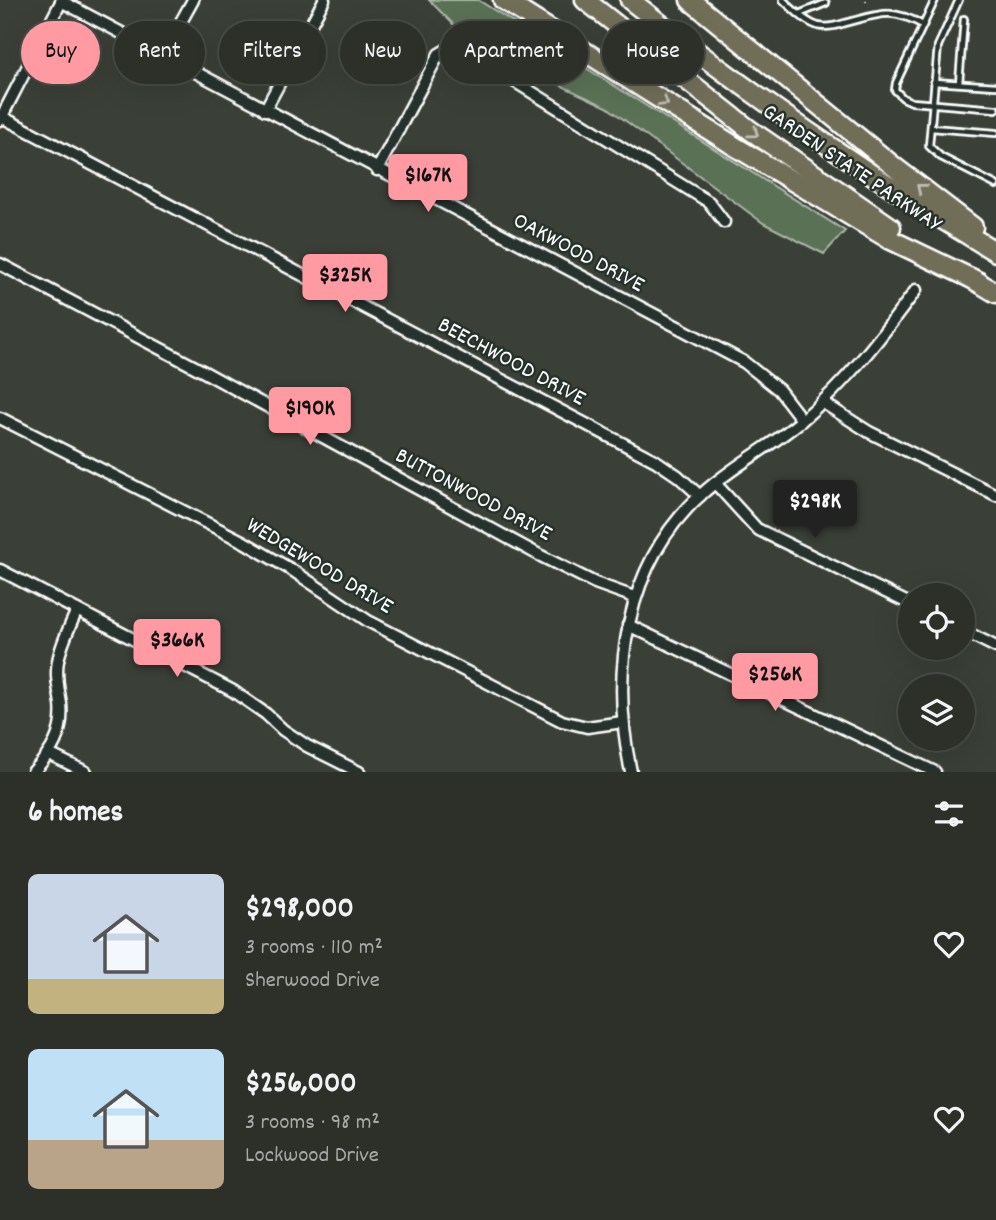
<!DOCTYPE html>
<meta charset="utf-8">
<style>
:root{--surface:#2c3029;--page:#343831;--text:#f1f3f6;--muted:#a6a9a8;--line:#484b46;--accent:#ff9aa2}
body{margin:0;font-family:Dekko,sans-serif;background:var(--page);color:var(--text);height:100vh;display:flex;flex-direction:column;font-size:26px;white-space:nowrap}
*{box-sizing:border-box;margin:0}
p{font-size:23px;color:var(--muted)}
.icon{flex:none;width:38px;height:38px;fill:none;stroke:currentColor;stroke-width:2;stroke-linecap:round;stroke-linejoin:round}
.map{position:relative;height:772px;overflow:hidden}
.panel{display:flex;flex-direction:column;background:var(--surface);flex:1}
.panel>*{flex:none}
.guide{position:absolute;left:21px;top:21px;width:956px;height:63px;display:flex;gap:14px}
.buttons{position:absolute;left:898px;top:583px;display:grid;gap:14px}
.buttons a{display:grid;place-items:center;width:77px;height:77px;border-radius:50%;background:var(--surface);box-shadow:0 7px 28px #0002,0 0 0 2px var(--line);font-size:35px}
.price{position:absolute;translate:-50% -60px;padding:0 16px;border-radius:7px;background:var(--accent);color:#111;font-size:23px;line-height:46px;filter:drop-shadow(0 2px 4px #0008)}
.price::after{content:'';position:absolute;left:50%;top:42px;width:21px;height:16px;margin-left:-10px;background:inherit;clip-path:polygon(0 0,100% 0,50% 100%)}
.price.current{background:#222;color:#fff}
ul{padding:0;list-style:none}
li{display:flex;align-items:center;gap:21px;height:175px;padding:0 28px}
li span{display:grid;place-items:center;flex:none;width:196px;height:140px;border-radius:10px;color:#555}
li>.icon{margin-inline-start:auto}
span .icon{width:84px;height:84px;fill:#fffc;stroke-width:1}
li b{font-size:30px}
h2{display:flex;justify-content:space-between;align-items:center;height:84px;padding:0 28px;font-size:30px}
.pill{padding:0 24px;border-radius:32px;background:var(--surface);box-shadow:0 7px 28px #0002,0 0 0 2px var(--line);font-size:24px;line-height:63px}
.pill.current{background:var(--accent);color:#111}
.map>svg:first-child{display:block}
.green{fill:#5a7156;stroke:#acb8aa;stroke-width:2}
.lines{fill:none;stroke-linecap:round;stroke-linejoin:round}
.service-casing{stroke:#fff;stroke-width:10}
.minor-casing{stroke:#fff;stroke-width:15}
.motorway-casing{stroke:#fff;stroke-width:23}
.path{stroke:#fff;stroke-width:2;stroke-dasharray:5 5;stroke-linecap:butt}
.service{stroke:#26332d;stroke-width:4.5}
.minor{stroke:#26332d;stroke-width:10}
.motorway{stroke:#716e59;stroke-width:18}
.oneway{stroke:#bfbeb4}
.labels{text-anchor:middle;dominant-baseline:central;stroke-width:5;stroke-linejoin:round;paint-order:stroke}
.street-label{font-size:23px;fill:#fff;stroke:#26332d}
</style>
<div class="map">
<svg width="996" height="772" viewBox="0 0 996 772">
<rect width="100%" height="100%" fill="#3a4037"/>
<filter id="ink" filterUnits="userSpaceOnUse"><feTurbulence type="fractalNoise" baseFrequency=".0143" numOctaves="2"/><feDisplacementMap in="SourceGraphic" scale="14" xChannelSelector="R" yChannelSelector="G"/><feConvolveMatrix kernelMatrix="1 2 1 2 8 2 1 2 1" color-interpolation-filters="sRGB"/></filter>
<g filter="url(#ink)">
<!-- green -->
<path class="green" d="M429,0h49l367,231 -21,23 -61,-31 -156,-116 -134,-63z"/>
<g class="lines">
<!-- service casing -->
<g class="service-casing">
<g id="service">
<path d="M783,0c10,9 22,22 35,26 9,2 18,0 27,-3 35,-9 45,-16 78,2"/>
<path d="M935,0l-39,83 -1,7 8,8 9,4 84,7"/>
<path d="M959,0l-21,46 -9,100 12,11 55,28"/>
<path d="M799,14l27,-11"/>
<path d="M934,82l62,4"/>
<path d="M959,83l5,-64"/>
<path d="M931,128l65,5"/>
</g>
</g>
<!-- minor casing -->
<g class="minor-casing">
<g id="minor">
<path d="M61,1l683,361 35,28 23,30"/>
<path d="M162,56l31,-56"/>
<path d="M265,110l59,-110"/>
<path d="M2,117l654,344 22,15 22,20"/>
<path d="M0,120l62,-120"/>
<path d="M377,170l62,-116 12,-7h8l250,155 15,20"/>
<path d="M0,264l195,103 346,189 54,27 39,14"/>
<path d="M822,402l47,30 127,63"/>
<path d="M0,418l244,124 51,30 73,49 194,100 25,6 36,-5"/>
<path d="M715,483l42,46 153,75"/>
<path d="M0,570l233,121 33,23 17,16 24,16 52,26"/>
<path d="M628,625l307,147"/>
<path d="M962,630l34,17"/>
<path d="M49,754l37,18"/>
<path d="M33,772c19,-20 31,-39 28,-68 -2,-14 -6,-28 -3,-43 3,-17 12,-35 19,-51"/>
<path d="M631,772c-21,-99 -7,-209 72,-279 30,-27 67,-46 98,-72 45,-38 81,-85 115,-131"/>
</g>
</g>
<!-- motorway casing -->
<g class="motorway-casing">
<g id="motorway">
<path d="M503,0l233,147 153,92 90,43"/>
<path d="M585,0l165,130 141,97"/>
<path d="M630,0c116,92 238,176 366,252"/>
<path d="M690,0l207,169 76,58"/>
<path d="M971,278l25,15"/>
</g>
</g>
<!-- path -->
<path class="path" d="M866,0v1"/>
<!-- service -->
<use href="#service" class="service"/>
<!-- minor -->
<use href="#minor" class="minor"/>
<!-- motorway -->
<use href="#motorway" class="motorway"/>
</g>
<!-- one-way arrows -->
<defs><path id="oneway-chevron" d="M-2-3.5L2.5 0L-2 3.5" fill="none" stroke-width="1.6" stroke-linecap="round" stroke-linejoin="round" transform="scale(1.75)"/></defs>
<g class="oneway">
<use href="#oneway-chevron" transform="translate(664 102) rotate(32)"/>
<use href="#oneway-chevron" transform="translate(754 133) rotate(36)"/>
<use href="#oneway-chevron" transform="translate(921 188) rotate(-142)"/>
</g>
</g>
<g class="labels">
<!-- street labels -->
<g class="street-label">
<text transform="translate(851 169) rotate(34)">GARDEN STATE PARKWAY</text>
<text transform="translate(578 254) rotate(28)">OAKWOOD DRIVE</text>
<text transform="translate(511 363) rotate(28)">BEECHWOOD DRIVE</text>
<text transform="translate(473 496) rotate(28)">BUTTONWOOD DRIVE</text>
<text transform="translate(319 567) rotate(31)">WEDGEWOOD DRIVE</text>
</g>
</g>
</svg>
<div class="buttons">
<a><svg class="icon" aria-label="locate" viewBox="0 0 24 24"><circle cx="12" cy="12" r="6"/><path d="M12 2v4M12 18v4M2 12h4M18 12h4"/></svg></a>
<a><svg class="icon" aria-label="layers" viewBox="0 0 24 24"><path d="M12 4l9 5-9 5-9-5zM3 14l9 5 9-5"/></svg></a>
</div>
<b class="price" style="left:428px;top:214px">$167K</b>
<b class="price" style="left:345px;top:314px">$325K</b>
<b class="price" style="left:310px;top:447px">$190K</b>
<b class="price current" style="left:815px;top:540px">$298K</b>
<b class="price" style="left:177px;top:679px">$366K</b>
<b class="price" style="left:775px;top:713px">$256K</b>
<div class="guide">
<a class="pill current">Buy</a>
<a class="pill">Rent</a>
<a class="pill">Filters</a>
<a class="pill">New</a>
<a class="pill">Apartment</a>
<a class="pill">House</a>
</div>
</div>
<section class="panel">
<h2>6 homes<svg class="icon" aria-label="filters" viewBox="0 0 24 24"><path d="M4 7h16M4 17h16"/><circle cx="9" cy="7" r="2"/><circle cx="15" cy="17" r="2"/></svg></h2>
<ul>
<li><span style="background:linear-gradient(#c9d6e8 75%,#c2b280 0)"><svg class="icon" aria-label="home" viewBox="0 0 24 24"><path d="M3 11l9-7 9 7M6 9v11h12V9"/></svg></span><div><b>$298,000</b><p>3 rooms · 110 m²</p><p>Sherwood Drive</p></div><svg class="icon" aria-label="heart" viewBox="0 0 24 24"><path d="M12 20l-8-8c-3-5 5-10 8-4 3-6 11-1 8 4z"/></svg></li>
<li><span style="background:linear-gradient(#bfe0f5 65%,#b9a48a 0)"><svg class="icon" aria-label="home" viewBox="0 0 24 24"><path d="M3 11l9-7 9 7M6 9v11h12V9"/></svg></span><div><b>$256,000</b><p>3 rooms · 98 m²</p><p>Lockwood Drive</p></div><svg class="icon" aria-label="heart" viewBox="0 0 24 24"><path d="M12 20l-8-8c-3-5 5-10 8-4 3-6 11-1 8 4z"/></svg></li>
</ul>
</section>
